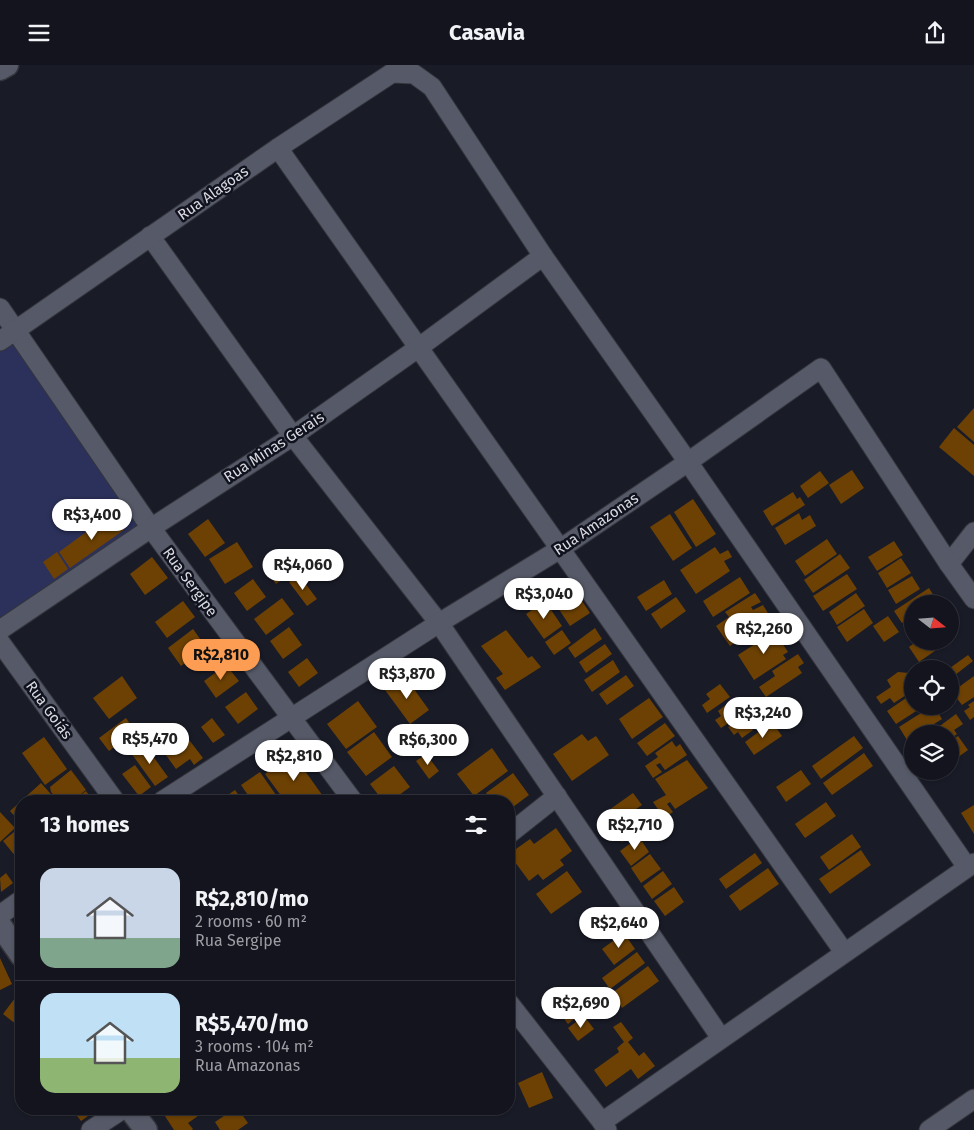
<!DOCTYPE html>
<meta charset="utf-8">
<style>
:root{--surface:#13141d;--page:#20212a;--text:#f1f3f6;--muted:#9d9ea4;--line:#32333b;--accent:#fc9d53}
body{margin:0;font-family:"Fira Sans",sans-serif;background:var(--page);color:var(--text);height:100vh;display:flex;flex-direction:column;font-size:19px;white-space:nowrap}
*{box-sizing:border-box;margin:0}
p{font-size:16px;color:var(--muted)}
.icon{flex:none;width:28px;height:28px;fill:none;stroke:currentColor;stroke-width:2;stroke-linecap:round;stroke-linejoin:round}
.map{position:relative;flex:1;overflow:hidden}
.details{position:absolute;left:15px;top:730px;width:500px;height:320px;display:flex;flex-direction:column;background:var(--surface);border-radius:20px;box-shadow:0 1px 4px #0004,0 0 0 1px var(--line)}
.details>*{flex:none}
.needle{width:32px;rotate:107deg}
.tools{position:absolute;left:904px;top:530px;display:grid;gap:10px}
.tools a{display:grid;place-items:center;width:55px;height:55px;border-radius:50%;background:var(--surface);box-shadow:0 1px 4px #0004,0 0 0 1px var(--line);font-size:25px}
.price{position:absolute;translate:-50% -42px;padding:0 11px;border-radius:18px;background:#fff;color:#222;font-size:16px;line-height:32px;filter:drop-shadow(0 1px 2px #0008)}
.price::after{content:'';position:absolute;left:50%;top:30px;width:15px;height:11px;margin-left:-8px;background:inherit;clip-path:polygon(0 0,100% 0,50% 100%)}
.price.on{background:var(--accent);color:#111}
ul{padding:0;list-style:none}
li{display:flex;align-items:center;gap:15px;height:125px;padding:0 25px}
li+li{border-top:1px solid var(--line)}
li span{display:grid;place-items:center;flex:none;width:140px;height:100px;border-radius:15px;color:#555}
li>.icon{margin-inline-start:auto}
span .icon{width:60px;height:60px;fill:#fffc;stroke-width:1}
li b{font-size:21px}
h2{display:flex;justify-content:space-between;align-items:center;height:60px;padding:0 25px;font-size:21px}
header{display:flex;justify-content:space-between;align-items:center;height:65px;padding:0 25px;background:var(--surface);font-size:22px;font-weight:700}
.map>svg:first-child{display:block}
.green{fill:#2c315b}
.building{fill:#6d4104}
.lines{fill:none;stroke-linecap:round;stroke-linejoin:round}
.minor-casing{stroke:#34353d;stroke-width:21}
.tertiary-casing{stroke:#34353d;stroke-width:25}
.minor{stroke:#565967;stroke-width:19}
.tertiary{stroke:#565967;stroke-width:22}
.labels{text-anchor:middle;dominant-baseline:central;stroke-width:5;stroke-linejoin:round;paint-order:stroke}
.street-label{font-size:15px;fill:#d9dae2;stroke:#10121d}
</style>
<header><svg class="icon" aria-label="menu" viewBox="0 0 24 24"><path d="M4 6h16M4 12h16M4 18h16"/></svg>Casavia<svg class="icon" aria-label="share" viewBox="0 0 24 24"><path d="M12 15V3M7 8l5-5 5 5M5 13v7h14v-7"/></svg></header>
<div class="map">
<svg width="974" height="1065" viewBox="0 0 974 1065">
<rect width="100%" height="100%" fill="#191b27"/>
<!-- green -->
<path class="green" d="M13,272l128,189 -141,98v-278z"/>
<!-- building -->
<g class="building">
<path d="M974,343v34l-17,-15z"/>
<path d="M954,363l20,17v31l-35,-29z"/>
<path d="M852,405l12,18 -23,16 -12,-19z"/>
<path d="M820,406l9,12 -21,15 -8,-12z"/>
<path d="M793,427l4,7 3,-2 5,8 -33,21 -9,-15z"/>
<path d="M693,434l23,35 -20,13 -22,-35z"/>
<path d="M112,448l12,17 -54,38 -11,-16z"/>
<path d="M799,448l3,7 8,-5 6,11 -31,19 -10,-17z"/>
<path d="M670,449l22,34 -19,13 -23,-34z"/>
<path d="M208,454l17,24 -20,14 -17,-23z"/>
<path d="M827,474l10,15 -32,22 -10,-15z"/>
<path d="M894,476l9,14 -26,16 -9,-14z"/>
<path d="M237,477l16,25 -28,17 -16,-25z"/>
<path d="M715,482l5,7 8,-4 4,7 -8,4 6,10 -34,23 -16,-24z"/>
<path d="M282,486l14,19 -20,14 -13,-18z"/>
<path d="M57,487l11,17 -14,10 -11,-17z"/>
<path d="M840,489l10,14 -37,25 -9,-13z"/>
<path d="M152,492l16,21 -23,17 -15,-21z"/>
<path d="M901,493l10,15 -24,15 -9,-15z"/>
<path d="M847,509l10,15 -34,22 -10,-15z"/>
<path d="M299,510l18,24 -10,7 -18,-24z"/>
<path d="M912,511l8,13 -24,15 -8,-14z"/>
<path d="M740,512l10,16 -37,24 -10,-16z"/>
<path d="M253,514l13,18 -19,14 -13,-18z"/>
<path d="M664,515l8,14 -26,17 -9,-14z"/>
<path d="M572,521l18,27 -20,13 -18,-27z"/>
<path d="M929,523l8,13 -5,3h-20v13l-10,6 -8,-12z"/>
<path d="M755,528l6,9 -10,5 2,3 10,-5 8,13 -41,28 -14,-20 13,-9 -4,-5z"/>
<path d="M856,528l9,13 -28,19 -8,-13z"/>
<path d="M676,532l10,14 -25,18 -10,-15z"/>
<path d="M282,533l12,16 -28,21 -12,-16z"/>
<path d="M183,536l12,16 -28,21 -12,-16z"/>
<path d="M545,536l17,25 -18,13 -18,-25z"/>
<path d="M864,544l9,14 -26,19 -10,-15z"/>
<path d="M888,551l11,16 -15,10 -11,-16z"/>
<path d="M912,554v21l-9,-15z"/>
<path d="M289,562l13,18 -19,14 -13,-18z"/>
<path d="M595,563l7,11 -27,19 -7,-10z"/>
<path d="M193,564l13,18 -25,19 -13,-18z"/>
<path d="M506,565l22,28 4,-2 9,11 -36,23 -9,-12 7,-4 -22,-28z"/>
<path d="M562,565l9,13 -17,12 -9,-13z"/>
<path d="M765,565l4,6 6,-4 13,20 -5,3 3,4 -32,21 -16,-25 23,-15 -4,-4z"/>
<path d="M917,576h32l-30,21 -10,-15z"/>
<path d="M605,579l7,10 -26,19 -7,-11z"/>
<path d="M798,589l6,9 -6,4 4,6 -36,24 -7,-10 16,-11 -3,-5z"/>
<path d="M968,590l5,6 -23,18v-11z"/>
<path d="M307,593l11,15 -19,14 -11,-15z"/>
<path d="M613,595l7,12 -28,20 -8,-12z"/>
<path d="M226,600l13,16 -23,17 -12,-17z"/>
<path d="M898,607l11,1 3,5v13l-18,12 -4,-5 -9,6 -5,-7 15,-10 -4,-7z"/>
<path d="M404,610l25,35 -19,14 -25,-34z"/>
<path d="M626,610l8,11 -27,19 -8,-11z"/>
<path d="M122,611l15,22 -28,21 -16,-21z"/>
<path d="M974,611v21l-12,8 -10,-13z"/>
<path d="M720,619l10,13 -23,16 -5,-8 8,-6 -4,-5z"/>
<path d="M246,627l12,17 -20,15 -13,-17z"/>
<path d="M912,629v12h12l-28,18 -9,-13z"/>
<path d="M649,633l14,19 -31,22 -13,-20z"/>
<path d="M732,635l10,14 -21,14 -6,-8 6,-4 -3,-5z"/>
<path d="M358,636l19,26 -31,22 -19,-25z"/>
<path d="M974,636v16l-4,3 -6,-9 6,-4 -2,-2z"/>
<path d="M932,641h2l8,13 -24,15h-6v3l-5,3 -8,-13z"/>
<path d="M956,649l7,10 -9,6 3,4 -7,5v-5h-21z"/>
<path d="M743,652l10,13 -11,8 -4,-6 -4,3 -6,-8z"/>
<path d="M126,653l9,13 -26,20 -10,-13z"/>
<path d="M212,653l13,17 -12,8 -12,-16z"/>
<path d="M772,657l10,14 -28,19 -9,-13z"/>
<path d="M665,658l10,13 -28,20 -10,-13z"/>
<path d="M183,667l20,26 -9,7 -4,-6 -14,10 -13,-18 11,-8 -2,-3z"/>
<path d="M374,667l18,25 -26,19 -19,-24z"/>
<path d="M582,669l6,7 8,-5 13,19 -37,26 -19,-27z"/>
<path d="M854,671l9,12 -42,31 -9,-13z"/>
<path d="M958,671l10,14 -18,13v-21z"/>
<path d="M44,672l23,32 -22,16 -23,-32z"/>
<path d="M672,676l4,6 4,-3 7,11 -22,15 -5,-7 -4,2 6,7 -9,6 -8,-12 13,-9 -3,-4z"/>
<path d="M144,679l24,33 -13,9 -24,-33z"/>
<path d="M492,683l16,23 -34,25 -17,-22z"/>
<path d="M864,688l9,13 -41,29 -9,-12z"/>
<path d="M293,689l32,45 -3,2h-37l-20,-27z"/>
<path d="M426,689l13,17 -10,8 -13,-18z"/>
<path d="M687,695l21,28 -33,21 -5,-7 -3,2 6,8 -9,6 -11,-16 13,-7 -11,-16z"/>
<path d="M135,700l16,22 -12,9 -17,-22z"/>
<path d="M394,701l16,21 -19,14h-8l-13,-17z"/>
<path d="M71,705l15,20 -14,11 14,-10 7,10h-34l-8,-9 -1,-5z"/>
<path d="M801,705l10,14 -25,18 -10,-15z"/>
<path d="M260,707l16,23 -9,6h-15l-11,-16z"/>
<path d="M513,708l16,22 -20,15v-9h-17l-6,-8z"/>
<path d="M41,718l16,18h-36v22l-11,-12z"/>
<path d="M235,725l8,11h-24z"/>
<path d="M633,728l9,12 -32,22 -8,-12z"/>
<path d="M826,737l10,14 -31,22 -10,-14z"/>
<path d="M974,740v29l-13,-21z"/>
<path d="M644,745l8,11 -30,21 -7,-11z"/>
<path d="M0,747l15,16 -15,14z"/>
<path d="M20,762l1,2v34l-18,-22z"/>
<path d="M556,763l16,23 -12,9 4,5 -21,15 -5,-6 -9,7 -20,-27 21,-15 4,5z"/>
<path d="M852,769l9,13 -32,23 -9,-13z"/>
<path d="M639,772l10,15 -18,14 -11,-15z"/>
<path d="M861,785l10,15 -41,29 -11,-15z"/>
<path d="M755,788l7,10 -36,26 -7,-10z"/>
<path d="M650,789l11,15 -20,14 -10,-15z"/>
<path d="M768,803l11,16 -39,27 -11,-15z"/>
<path d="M567,806l15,21 -31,22 -15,-20z"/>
<path d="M663,806l9,13 -20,15 -9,-13z"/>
<path d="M6,808l7,10 -12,9 -1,-14z"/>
<path d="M674,822l10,15 -19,14 -11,-15z"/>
<path d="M624,868l11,16 -21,16 -12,-16z"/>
<path d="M637,887l8,11 -35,26 -8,-11z"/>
<path d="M0,893l12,26 -12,6z"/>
<path d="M648,901l11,15 -37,27 -10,-15z"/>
<path d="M18,929l3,2v24l-4,5 -14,-11z"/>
<path d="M572,933l11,13 -15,13 -11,-14z"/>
<path d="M584,951l10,13 -16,12 -10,-13z"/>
<path d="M621,957l12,16 -5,4 11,14 5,-4 11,14 -17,13 -7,-10 -25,18 -12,-17 25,-18 -2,-4 7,-6 -11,-15z"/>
<path d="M542,1007l11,26 -24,10 -11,-25z"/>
<path d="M72,1044h26l-17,12z"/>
<path d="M170,1044h38l-20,14 5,6 -1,1h-18l-11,-17z"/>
<path d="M234,1044h4l10,14 -10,7h-18l-5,-8z"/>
</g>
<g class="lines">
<!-- minor casing -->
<g class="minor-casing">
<g id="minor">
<path d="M278,83l566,804"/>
<path d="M150,171l143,200 146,187 282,415"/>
<path d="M0,243l151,220 202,273"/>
<path d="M0,276l278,-193 114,-75 22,1 18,13 111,169 145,206 279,405"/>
<path d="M949,499l25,-32"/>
<path d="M0,565l151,-102 142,-92 125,-88 125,-92"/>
<path d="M0,577l115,159"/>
<path d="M162,736l277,-178 121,-74 128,-87 133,-94 128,196 25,35"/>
<path d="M509,769l48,-38"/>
<path d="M0,850l21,-15"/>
<path d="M509,938l93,119 5,8"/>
<path d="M602,1057l372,-259"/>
<path d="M91,1065l32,-21"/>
<path d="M929,1065l45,-31"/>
</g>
</g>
<!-- tertiary casing -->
<g class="tertiary-casing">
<g id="tertiary">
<path d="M0,4l7,-4"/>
<path d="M0,860l21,30"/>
<path d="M130,1044l16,21"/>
</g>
</g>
<!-- minor -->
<use href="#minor" class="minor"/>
<!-- tertiary -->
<use href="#tertiary" class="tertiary"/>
</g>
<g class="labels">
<!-- street labels -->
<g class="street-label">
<text transform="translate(213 128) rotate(-35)">Rua Alagoas</text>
<text transform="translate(274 382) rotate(-33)">Rua Minas Gerais</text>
<text transform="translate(596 459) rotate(-34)">Rua Amazonas</text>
<text transform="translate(190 517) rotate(54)">Rua Sergipe</text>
<text transform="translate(49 645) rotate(54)">Rua Goiás</text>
</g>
</g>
</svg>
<div class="tools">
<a><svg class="needle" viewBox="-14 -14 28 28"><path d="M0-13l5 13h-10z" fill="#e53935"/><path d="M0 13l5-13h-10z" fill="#9d9ea4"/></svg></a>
<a><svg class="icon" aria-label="locate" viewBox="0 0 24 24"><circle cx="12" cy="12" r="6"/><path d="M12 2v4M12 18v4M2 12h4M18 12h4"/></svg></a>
<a><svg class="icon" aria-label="layers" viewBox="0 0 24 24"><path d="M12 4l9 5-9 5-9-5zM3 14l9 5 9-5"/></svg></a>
</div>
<b class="price" style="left:92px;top:476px">R$3,400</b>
<b class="price" style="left:303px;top:526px">R$4,060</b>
<b class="price" style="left:544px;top:555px">R$3,040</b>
<b class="price" style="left:764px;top:590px">R$2,260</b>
<b class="price on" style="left:221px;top:616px">R$2,810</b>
<b class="price" style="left:407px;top:635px">R$3,870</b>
<b class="price" style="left:763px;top:674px">R$3,240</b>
<b class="price" style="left:150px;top:700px">R$5,470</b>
<b class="price" style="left:428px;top:701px">R$6,300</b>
<b class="price" style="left:294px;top:717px">R$2,810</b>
<b class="price" style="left:635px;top:786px">R$2,710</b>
<b class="price" style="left:619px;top:884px">R$2,640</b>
<b class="price" style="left:581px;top:964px">R$2,690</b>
<section class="details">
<h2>13 homes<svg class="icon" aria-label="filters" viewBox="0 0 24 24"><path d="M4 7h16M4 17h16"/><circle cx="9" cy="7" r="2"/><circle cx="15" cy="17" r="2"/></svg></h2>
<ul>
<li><span style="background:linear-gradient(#c9d6e8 70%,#7fa58c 0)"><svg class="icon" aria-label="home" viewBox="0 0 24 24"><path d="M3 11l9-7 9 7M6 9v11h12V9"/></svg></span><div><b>R$2,810/mo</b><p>2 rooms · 60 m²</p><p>Rua Sergipe</p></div></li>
<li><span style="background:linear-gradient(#bfe0f5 65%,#8fb573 0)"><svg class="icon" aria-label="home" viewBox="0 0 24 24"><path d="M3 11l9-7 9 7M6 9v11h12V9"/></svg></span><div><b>R$5,470/mo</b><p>3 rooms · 104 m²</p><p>Rua Amazonas</p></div></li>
</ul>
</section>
</div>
